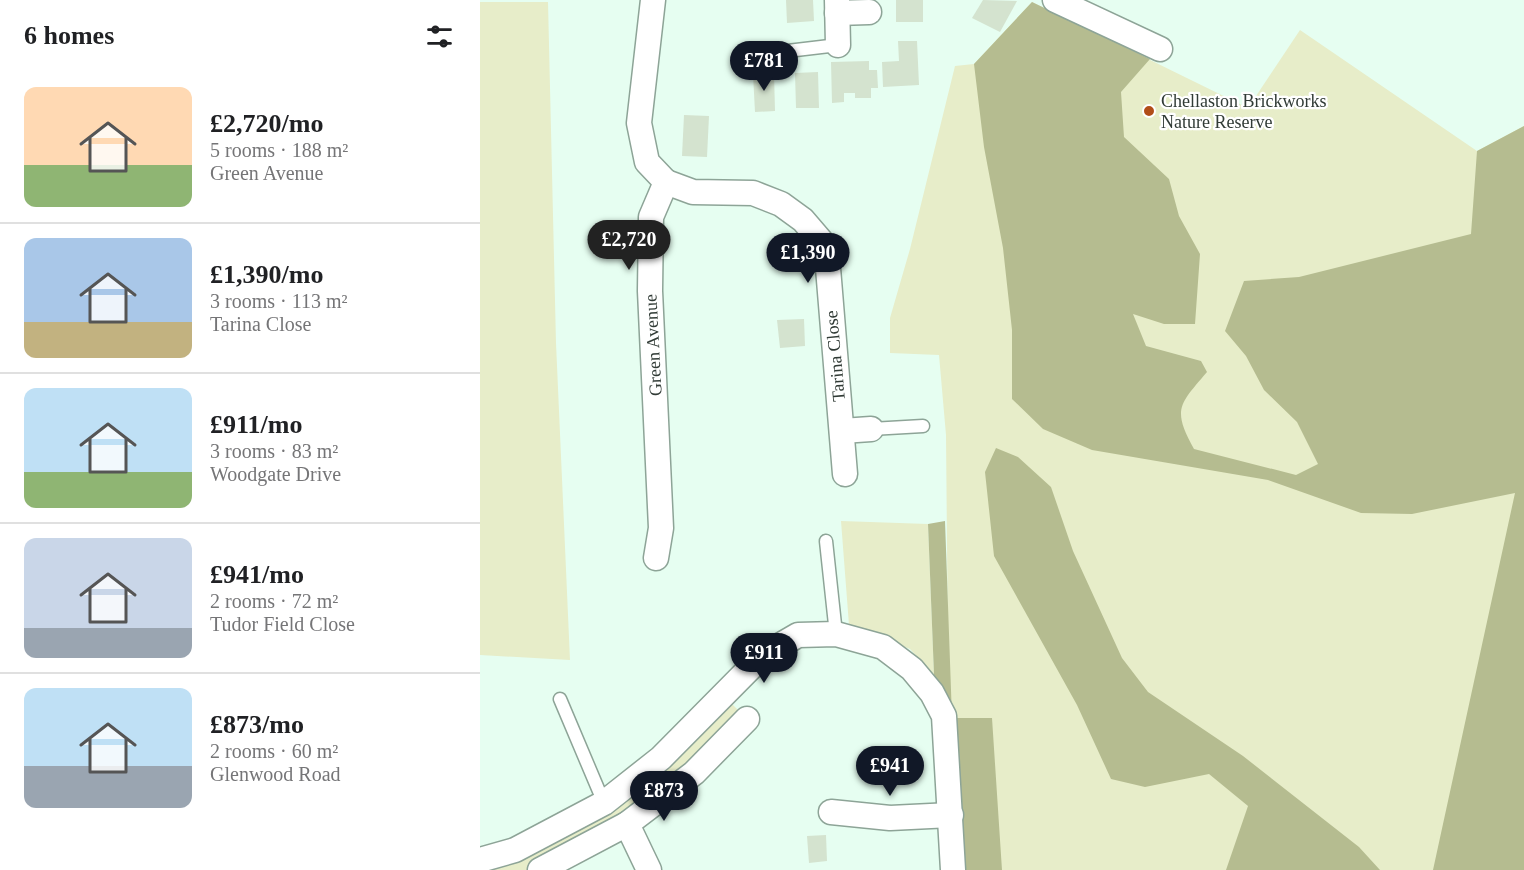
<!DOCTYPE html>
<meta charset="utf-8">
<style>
:root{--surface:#fff;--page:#f6f6f6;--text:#202124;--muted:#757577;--line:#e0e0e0;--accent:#111827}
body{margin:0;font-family:"Times New Roman",serif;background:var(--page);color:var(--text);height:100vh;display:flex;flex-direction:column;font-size:22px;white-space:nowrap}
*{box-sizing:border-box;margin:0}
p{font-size:20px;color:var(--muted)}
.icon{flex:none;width:33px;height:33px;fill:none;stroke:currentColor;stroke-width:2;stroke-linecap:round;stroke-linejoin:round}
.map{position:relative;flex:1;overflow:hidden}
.sheet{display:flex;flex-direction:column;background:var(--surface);width:480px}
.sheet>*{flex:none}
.price{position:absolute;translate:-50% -51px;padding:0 14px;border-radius:21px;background:var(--accent);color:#fff;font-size:20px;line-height:39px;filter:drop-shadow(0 2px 3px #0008)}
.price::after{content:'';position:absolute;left:50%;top:36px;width:18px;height:14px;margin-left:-9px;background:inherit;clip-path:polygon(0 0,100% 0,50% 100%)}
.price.current{background:#222;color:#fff}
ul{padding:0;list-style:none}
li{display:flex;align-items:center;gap:18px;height:150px;padding:0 24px}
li+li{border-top:2px solid var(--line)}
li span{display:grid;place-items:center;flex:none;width:168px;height:120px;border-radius:12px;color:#555}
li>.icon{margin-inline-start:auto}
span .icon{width:72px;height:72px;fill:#fffc;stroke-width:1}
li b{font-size:26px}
h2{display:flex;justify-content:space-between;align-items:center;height:72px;padding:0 24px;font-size:26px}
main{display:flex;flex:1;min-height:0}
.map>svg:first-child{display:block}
.green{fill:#e7edc9}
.forest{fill:#b5bc90}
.building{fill:#d4e3cf}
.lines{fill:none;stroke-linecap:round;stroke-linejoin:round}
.lane-casing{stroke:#8da497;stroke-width:15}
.street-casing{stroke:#8da497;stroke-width:27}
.lane{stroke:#fff;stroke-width:12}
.street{stroke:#fff;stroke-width:24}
.poi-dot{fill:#b14d18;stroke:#fff;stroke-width:2}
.labels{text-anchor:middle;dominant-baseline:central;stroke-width:4.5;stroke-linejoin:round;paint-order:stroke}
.poi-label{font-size:18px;fill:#313b36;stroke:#fff;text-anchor:start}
.street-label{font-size:18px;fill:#313b36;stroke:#fff}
</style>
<main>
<section class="sheet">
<h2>6 homes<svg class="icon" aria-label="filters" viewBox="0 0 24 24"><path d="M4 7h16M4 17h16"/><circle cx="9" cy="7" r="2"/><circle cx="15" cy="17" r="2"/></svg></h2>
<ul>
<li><span style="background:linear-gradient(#ffd9b3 65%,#8fb573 0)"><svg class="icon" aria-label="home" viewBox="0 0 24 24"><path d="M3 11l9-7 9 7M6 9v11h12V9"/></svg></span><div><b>£2,720/mo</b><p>5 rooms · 188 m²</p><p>Green Avenue</p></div></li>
<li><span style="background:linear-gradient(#a9c7e8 70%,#c2b280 0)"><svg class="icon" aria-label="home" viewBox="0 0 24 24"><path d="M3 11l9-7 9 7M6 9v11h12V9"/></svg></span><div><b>£1,390/mo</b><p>3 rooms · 113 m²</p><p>Tarina Close</p></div></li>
<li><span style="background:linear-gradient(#bfe0f5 70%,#8fb573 0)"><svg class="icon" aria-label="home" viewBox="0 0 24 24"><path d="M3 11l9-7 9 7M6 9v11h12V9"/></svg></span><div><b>£911/mo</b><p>3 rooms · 83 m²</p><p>Woodgate Drive</p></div></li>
<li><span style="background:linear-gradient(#c9d6e8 75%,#9aa5b1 0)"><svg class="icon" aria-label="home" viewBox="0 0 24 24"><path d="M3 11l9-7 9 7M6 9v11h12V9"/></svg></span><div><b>£941/mo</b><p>2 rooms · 72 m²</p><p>Tudor Field Close</p></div></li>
<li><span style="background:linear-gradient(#bfe0f5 65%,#9aa5b1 0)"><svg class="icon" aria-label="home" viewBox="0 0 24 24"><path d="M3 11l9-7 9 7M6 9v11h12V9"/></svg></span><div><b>£873/mo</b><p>2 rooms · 60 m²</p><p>Glenwood Road</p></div></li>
</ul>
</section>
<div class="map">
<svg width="1044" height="870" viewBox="0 0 1044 870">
<rect width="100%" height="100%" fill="#e6fef1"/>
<!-- green -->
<g class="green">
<path d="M0,2h68l8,341 14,317 -90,-5z"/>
<path d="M552,2l216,106 52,-78 177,121 47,-25v744h-562l-14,-217 -2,-218 -7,-80 -49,-2v-35l20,-69 45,-183 19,-2z"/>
<path d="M361,521l87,3 6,151 -24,-26 -61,-24z"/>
<path d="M243,695l24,24 -53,54 -154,97h-60l124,-67z"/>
</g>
<!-- forest -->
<g class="forest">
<path d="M552,2l118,57 -29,33 3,45 45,42 10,37 21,38 -5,70h-31l-31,-10 13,32 55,15 6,11c-28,33 -35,37 -13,77l102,26 22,-11 -21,-42 -33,-32 -18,-34 -21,-25 19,-50 55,-4 172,-43 6,-83 47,-25v744h-91l82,-377 -103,21 -51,-1 -93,-33 -176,-30 -49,-21 -31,-30v-69l-9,-82 -19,-101 -10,-83z"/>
<path d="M516,448l22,9 33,30 22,64 49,107 26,34 95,64 116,91 21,23h-154l22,-64 -39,-32 -64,13 -34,-8 -34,-74 -83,-149 -9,-84z"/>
<path d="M465,521l7,197h40l10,152h-39l-20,-178 -9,-17 -6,-151z"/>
</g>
<!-- building -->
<g class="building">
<path d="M306,0h27l1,21 -27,2z"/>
<rect x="416" y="0" width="27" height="22"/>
<path d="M503,0l34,1 -17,31 -28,-14z"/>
<path d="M418,41h19l2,44 -36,2 -1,-25 17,-1z"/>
<path d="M389,61v9h8l1,18h-7v10h-16v-5h-11v9l-12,1 -1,-41z"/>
<path d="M338,72l1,36h-23l-1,-35z"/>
<path d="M294,73l1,38 -20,1 -2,-38z"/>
<path d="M204,115l25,1 -2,41 -25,-1z"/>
<path d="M324,319l1,27 -25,2 -3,-28z"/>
<path d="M346,835l1,26 -18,2 -2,-27z"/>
</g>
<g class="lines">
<!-- lane casing -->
<g class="lane-casing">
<g id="lane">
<path d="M299,52l59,-7"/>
<path d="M391,429l52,-3"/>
<path d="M346,541l10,93"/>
<path d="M80,699l44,104"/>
</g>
</g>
<!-- street casing -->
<g class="street-casing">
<g id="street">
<path d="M173,0l-14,123 8,39 19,20 -15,35 -1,74 11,237 -5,30"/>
<path d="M357,0l1,45"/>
<path d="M575,0l105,49"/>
<path d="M357,13l32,-1"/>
<path d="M186,182l27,10 60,1 28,11 22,16 18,21 7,27 17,206"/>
<path d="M362,431l29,-2"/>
<path d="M351,812l59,6 61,-3"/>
<path d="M147,824l22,46"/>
<path d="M0,860l35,-10 89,-47 57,-45 101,-102 36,-21 38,-1 47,13 29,22 20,24 12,23 9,154"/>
<path d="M60,870l87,-46 67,-51 53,-54"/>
</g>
</g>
<!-- lane -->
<use href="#lane" class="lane"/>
<!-- street -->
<use href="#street" class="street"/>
</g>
<!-- markers -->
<circle class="poi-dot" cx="669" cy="111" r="6"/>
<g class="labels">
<!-- poi labels -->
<g class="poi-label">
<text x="681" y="101">Chellaston Brickworks<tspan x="681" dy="21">Nature Reserve</tspan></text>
</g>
<!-- street labels -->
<g class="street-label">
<text transform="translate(173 345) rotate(-93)">Green Avenue</text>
<text transform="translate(355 356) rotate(-95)">Tarina Close</text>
</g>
</g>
</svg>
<b class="price" style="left:284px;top:92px">£781</b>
<b class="price current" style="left:149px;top:271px">£2,720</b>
<b class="price" style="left:328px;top:284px">£1,390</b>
<b class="price" style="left:284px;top:684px">£911</b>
<b class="price" style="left:410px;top:797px">£941</b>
<b class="price" style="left:184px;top:822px">£873</b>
</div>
</main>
